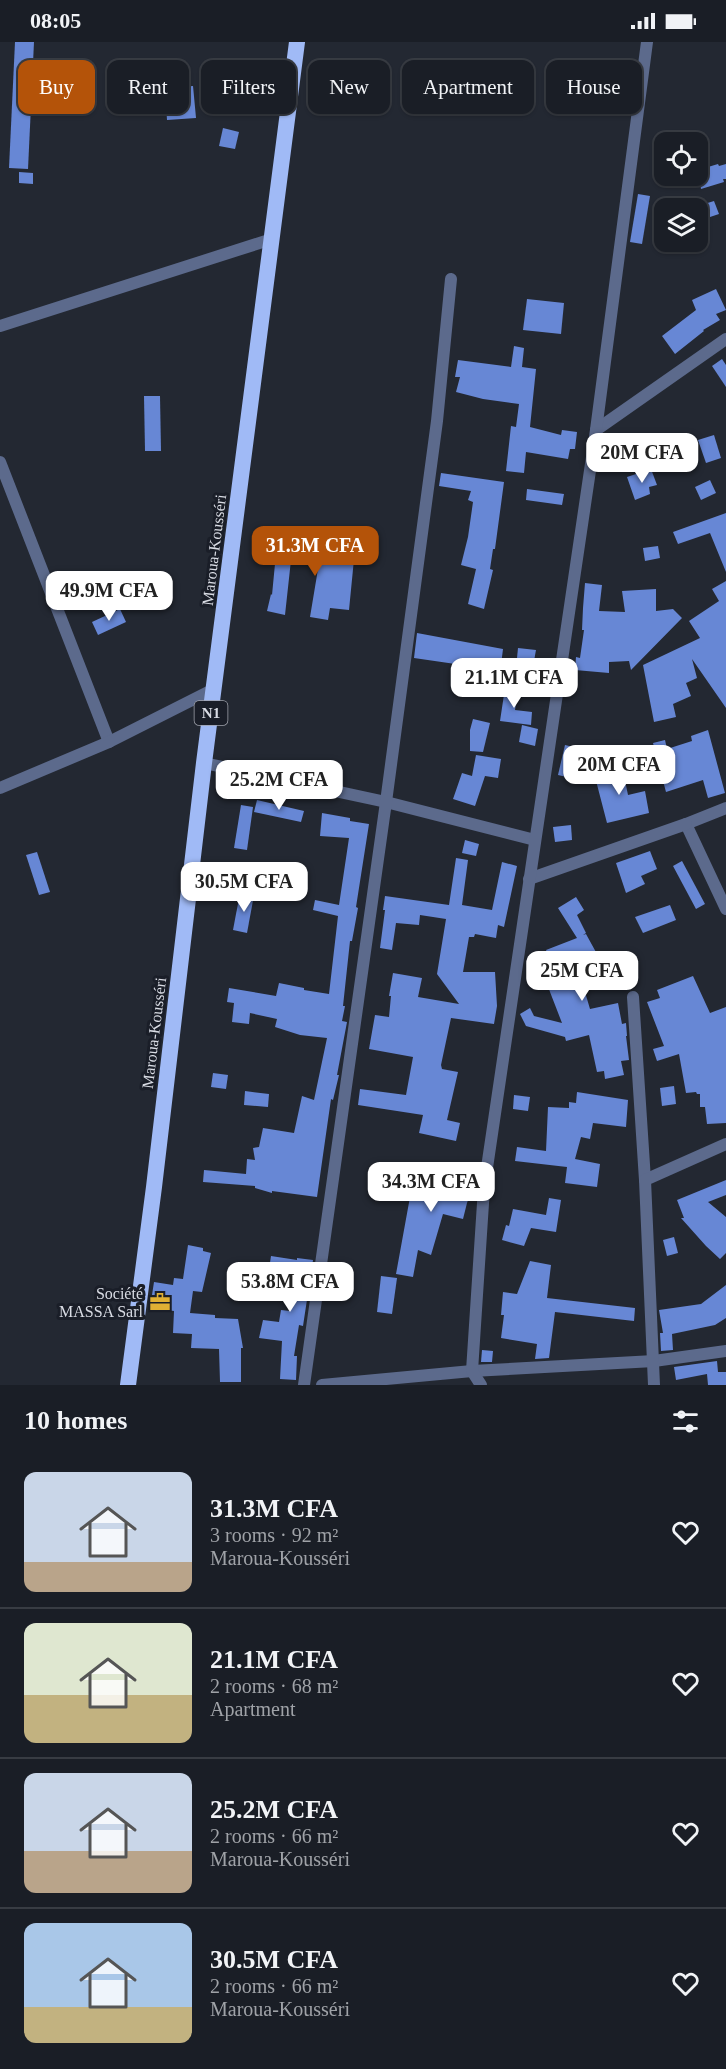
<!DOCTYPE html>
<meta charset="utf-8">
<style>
:root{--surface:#1a1e26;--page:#23272e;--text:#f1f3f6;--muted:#9fa2a7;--line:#383c43;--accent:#b45309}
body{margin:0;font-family:"Times New Roman",serif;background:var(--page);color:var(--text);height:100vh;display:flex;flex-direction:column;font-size:22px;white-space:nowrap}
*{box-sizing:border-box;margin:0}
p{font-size:20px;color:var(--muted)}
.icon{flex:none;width:33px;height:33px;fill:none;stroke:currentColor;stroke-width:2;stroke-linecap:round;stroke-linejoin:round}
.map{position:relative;height:1343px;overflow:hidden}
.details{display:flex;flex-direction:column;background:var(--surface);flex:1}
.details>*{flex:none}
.top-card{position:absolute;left:18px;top:18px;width:690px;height:54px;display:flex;gap:12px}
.tools{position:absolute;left:654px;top:90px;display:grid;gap:12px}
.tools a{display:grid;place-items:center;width:54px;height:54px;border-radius:12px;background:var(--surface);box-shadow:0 2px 4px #0004,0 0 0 2px var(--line);font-size:30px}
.price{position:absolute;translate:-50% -51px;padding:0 14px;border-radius:12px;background:#fff;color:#222;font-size:20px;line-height:39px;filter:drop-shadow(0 2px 3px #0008)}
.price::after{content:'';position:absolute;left:50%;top:36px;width:18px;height:14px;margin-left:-9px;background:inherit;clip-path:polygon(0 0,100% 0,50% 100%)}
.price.selected{background:var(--accent);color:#fff}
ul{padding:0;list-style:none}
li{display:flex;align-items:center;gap:18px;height:150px;padding:0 24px}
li+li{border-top:2px solid var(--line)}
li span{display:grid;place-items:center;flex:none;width:168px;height:120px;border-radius:12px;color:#555}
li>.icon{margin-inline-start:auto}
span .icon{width:72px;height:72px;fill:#fffc;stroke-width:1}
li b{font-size:26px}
h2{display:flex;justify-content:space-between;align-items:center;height:72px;padding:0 24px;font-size:26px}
.chip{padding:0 21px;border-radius:12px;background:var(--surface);box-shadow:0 2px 4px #0004,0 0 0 2px var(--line);font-size:21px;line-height:54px}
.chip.selected{background:var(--accent);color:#fff}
.status{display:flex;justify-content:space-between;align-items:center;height:42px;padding:0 30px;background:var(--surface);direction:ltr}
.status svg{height:16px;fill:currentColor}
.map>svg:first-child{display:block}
.building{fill:#6787d5}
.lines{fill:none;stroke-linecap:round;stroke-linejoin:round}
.minor{stroke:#5c6a8c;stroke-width:12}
.trunk{stroke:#a0baf6;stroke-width:16}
.labels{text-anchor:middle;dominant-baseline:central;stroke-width:6;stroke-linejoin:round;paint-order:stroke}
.shield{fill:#1a1e28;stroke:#a0a3ac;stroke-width:1.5}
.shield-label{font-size:15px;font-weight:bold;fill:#d9dce4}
.street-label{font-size:16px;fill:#d9dce4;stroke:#1a1e28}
.poi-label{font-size:16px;fill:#d9dce4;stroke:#1a1e28;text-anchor:end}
</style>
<div class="status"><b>08:05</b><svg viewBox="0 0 49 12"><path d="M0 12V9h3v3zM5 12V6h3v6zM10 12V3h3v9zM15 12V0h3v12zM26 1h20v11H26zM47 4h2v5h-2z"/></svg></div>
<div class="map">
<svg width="726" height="1343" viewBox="0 0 726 1343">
<rect width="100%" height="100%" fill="#232832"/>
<!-- building -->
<g class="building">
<path d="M15,0h19l-6,127 -19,-1z"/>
<path d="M193,44l3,32 -29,2 -2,-32z"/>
<path d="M223,86l16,4 -4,17 -16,-3z"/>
<path d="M718,122l1,2 7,-2v15h-3l1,3 -23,7 -3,-19z"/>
<path d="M19,130l14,1v11l-14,-1z"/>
<path d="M638,152l12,2 -8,48 -12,-2z"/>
<path d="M714,159l5,13 -21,7v-15z"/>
<path d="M716,247l10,21 -10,4 4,6 -17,10 1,1 -29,23 -13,-18 34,-26 -4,-10z"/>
<path d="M527,257l37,4 -3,31 -38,-4z"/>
<path d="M514,304l10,2 -2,19 14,2 -6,58 31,8 1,-5 15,2 -2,17h-5l-2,10 -42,-7 -2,21 -18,-2 5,-45 5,1 3,-23 -36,-5 -27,-7 4,-15h-5l3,-17 53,7z"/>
<path d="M722,317l4,6v22l-14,-21z"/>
<path d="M144,354h16l1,55h-16z"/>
<path d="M714,393l7,23 -15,5 -8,-23z"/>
<path d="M651,427l6,16 -8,2 1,7 -15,6 -8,-23z"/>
<path d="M441,431l63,9 -9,67h-2l-3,20 3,1 -9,39 -16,-5 8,-35 -15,-4 7,-28 5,-35 -5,-2 3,-9 -32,-5z"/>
<path d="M710,438l6,13 -15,7 -6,-13z"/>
<path d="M527,447l37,5 -2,11 -36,-5z"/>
<path d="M726,471v59l-16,-39 -32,11 -5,-12z"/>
<path d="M277,501l20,1 1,-1 42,6 1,-1 14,1 -6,61 -19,-2 -2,12 -18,-3 9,-54 -28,-3 -6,55 -18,-4 4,-17 1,1z"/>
<path d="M658,504l2,12 -15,3 -2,-13z"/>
<path d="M726,539v127l-34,-49 5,19 -11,5 5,13 -18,8 3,13 -22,5 -11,-57 57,-27 -11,-17 30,-20 -7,-12z"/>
<path d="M585,541l17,2 -3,26 26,1 -3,-21 34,-2v22l17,-2 9,9 -51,52 -2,-9 -20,1v11l-34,-3 1,-13 4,1 4,-28h-2l1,-22z"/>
<path d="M120,567l6,13 -28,13 -6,-13z"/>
<path d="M417,591l86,16 -2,16 -24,-4 -1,6 -62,-9z"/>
<path d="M518,606l18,2 -2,11 -17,-3z"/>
<path d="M505,646l13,1 -3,21 17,2 -1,13 -31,-4z"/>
<path d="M473,677l17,4 -7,29 -13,-1v-21z"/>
<path d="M522,683l16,4 -3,17 -16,-4z"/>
<path d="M708,688l17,63 -17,5 -5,-18 -37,12 -13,-49 12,-3 2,9 25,-8 -1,-5z"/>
<path d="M565,703l17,4 -7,30 -17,-4z"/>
<path d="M476,713l25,4 -3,19 -13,-2 -10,30 -22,-7 9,-26 10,3z"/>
<path d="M622,724l6,29 17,-4 4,22 -42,10 -13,-50z"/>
<path d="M257,758l47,11 -3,11 -47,-10z"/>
<path d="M241,763l12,2 -6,43 -13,-2z"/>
<path d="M322,771l28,5v3l19,3 -13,83 2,1 -6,33h-2l-7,65h2l-3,15 5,1 -10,53h2l-6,25 -2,-1 -14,98 -45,-6v2l-17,-5v-2l-52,-4 1,-12 42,4 1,-15 8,1 -2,-12 6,-1 4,-19 31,5 8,-37 12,4 13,-62 -27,-3 -25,-8 2,-8 -27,-6 -1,11 -17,-2 2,-19 -7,-1 2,-14 47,8 3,-13 25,5v2l25,4 9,-78 -25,-6 2,-10 24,5 10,-67 -29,-2z"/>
<path d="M571,783l1,15 -17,2 -2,-15z"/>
<path d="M465,798l14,4 -3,12 -14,-3z"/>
<path d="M650,809l7,18 -16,7 4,8 -19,9 -10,-30z"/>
<path d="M37,810l13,40 -11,3 -13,-40z"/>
<path d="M456,816l12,2 -6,45 30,5 10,-48 15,4 -13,61 -6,-2 -2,13 -21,-4 -1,3h-5l-6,35h32l2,34 -3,18 -43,-6 -10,47 1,4 16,3 -11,48 13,3 -4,18 -37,-8 4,-18 -65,-10 2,-16 46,6 7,-38 -44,-8 6,-34 14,2 2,-21h-2l4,-23 29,5 -4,19 41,7 -22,-30 9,-55 -26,-4 -1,10 -23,-2 -4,27 -12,-2 5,-38h-2l2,-14 64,9z"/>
<path d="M682,819l23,43 -9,5 -23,-43z"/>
<path d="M240,851l14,2 -7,38 -14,-3z"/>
<path d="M576,855l8,13 -7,5 9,18 -3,2 3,-1 11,20 -20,11 13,44 28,-6 4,21 4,-1 1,13h-1l3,24 -8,1 3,14 -19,4 -1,-8 -7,1 -8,-37 -23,6 -1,-4 -39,-11 -6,-12 10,-6 4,8 28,7 -17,-44 12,-3 -11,-26 31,-12 -19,-30z"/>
<path d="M670,863l6,15 -33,13 -8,-16z"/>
<path d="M693,934l17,37 16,-6v116l-19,1 -2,-17h-5v-13h-3l-1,-2 -10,1 -7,-39 -22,7 -4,-12 11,-3 -17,-44 13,-4 -3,-8z"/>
<path d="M213,1031l15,2 -2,14 -15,-2z"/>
<path d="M674,1044l2,18 -14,2 -2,-18z"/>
<path d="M245,1049l24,3 -1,13 -24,-2z"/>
<path d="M577,1050l51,8 -2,27 -33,-4 -3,16 -9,-2 -6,22 25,5 -3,23 -32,-4 2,-16 -52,-6 2,-14 29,4 2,-44 21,1v-6l7,1z"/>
<path d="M514,1053l16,2 -2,14 -15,-2z"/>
<path d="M444,1128l33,8 -2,11h-3l-5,14 -4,16 -20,-5 -12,41 -13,-5 -5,27 -17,-3 18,-99 6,1 1,-5 22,5z"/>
<path d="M726,1138v15l-18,7 18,15v36l-6,6 -14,-13 -25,-28h3l-7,-18z"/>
<path d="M549,1156l12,2 -5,32 -25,-4 -7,18 -22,-6 4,-15 3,1 4,-17 33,6z"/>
<path d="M674,1195l4,16 -11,3 -4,-16z"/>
<path d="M188,1203l15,3v3l8,2 -9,39 -9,-1 -3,22 25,2v3l23,1 5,29h-2v34h-21l-1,-33 -28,-1 1,-14 -19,-1 1,-22 -24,-3 4,-26 19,3 1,-7 9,1z"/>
<path d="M271,1214l26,4v-2l16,2 -10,66 -4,-1 -5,31h3l-1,24 -16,-1 2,-38 -23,-3 4,-18 16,2 2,-12 9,1 5,-38 -26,-4z"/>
<path d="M530,1219l21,4 -4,33 88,10 -1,13 -79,-9 -6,46 -14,1 2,-15 -36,-6 3,-23h-3l2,-23 14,2z"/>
<path d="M381,1234l16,2 -5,36 -15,-2z"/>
<path d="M726,1243v33l-11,7 -43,9 1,16 -12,1 -1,-18h3l-4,-23 42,-6z"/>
<path d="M482,1308l11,1 -1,11h-11z"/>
<path d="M717,1319l1,11h8v13h-18l-1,-11 -31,6 -2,-13z"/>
</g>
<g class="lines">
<!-- minor -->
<g class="minor">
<path d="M0,284l272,-87"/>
<path d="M596,388l130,-91"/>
<path d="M0,420l109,280"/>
<path d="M204,721l182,39 149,38"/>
<path d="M0,746l109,-46 105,-53"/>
<path d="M726,766l-40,16 40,85"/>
<path d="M529,837l157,-55"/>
<path d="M633,955l12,183"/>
<path d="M304,1343l82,-583 51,-381 14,-142"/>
<path d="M322,1343l150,-14 182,-10 72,-10"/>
<path d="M481,1343l-9,-14 12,-183 112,-758 51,-388"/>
<path d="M654,1343l-9,-205 81,-36"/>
</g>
<!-- trunk -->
<path class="trunk" d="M128,1343l26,-198 50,-424 93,-721"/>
</g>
<!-- icons -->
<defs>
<g id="office-bare" transform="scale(1.62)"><path d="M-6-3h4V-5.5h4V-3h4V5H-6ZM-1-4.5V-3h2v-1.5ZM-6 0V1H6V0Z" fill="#e0b034" stroke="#1a1e28" stroke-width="2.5" paint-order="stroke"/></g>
</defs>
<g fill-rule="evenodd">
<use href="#office-bare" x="160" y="1260"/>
</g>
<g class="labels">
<!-- shield labels -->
<rect class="shield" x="194.5" y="659" width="33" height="24" rx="4.5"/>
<g class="shield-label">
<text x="211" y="671">N1</text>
</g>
<!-- street labels -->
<g class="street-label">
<text transform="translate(214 508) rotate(-83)">Maroua-Kousséri</text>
<text transform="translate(154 991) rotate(-83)">Maroua-Kousséri</text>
</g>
<!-- poi labels -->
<g class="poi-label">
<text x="143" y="1251">Société<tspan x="143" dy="18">MASSA Sarl</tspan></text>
</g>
</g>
</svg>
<div class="tools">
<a><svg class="icon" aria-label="locate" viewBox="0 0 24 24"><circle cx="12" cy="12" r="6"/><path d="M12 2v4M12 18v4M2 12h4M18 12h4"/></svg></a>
<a><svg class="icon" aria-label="layers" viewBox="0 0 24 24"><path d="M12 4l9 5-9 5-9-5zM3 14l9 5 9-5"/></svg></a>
</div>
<b class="price" style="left:642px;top:442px">20M CFA</b>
<b class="price selected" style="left:315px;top:535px">31.3M CFA</b>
<b class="price" style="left:109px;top:580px">49.9M CFA</b>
<b class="price" style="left:514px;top:667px">21.1M CFA</b>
<b class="price" style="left:619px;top:754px">20M CFA</b>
<b class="price" style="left:279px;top:769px">25.2M CFA</b>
<b class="price" style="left:244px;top:871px">30.5M CFA</b>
<b class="price" style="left:582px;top:960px">25M CFA</b>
<b class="price" style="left:431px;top:1171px">34.3M CFA</b>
<b class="price" style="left:290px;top:1271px">53.8M CFA</b>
<div class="top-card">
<a class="chip selected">Buy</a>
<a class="chip">Rent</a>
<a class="chip">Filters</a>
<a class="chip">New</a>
<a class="chip">Apartment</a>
<a class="chip">House</a>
</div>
</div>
<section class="details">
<h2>10 homes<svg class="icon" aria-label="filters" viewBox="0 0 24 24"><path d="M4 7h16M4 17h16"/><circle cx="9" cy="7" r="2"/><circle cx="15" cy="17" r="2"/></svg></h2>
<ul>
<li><span style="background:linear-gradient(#c9d6e8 75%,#b9a48a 0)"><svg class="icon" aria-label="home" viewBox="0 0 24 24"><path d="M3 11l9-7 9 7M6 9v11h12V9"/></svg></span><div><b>31.3M CFA</b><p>3 rooms · 92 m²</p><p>Maroua-Kousséri</p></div><svg class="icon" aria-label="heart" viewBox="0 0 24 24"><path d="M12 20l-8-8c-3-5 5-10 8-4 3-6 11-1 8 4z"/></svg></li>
<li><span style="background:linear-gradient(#dfe7d0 60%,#c2b280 0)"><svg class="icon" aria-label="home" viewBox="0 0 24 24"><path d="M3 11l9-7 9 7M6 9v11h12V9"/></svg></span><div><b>21.1M CFA</b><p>2 rooms · 68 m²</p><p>Apartment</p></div><svg class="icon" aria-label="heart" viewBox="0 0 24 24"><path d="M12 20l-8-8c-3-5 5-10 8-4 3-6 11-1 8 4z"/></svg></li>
<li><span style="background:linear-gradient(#c9d6e8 65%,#b9a48a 0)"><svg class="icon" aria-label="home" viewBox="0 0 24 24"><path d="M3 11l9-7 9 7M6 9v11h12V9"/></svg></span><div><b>25.2M CFA</b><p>2 rooms · 66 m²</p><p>Maroua-Kousséri</p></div><svg class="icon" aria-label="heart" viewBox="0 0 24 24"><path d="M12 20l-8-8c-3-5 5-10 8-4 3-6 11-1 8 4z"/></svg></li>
<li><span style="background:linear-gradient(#a9c7e8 70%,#c2b280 0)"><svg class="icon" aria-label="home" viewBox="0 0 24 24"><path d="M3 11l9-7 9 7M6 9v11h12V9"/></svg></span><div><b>30.5M CFA</b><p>2 rooms · 66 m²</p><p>Maroua-Kousséri</p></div><svg class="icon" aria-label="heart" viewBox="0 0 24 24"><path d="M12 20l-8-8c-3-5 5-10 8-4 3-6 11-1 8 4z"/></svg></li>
</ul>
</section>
